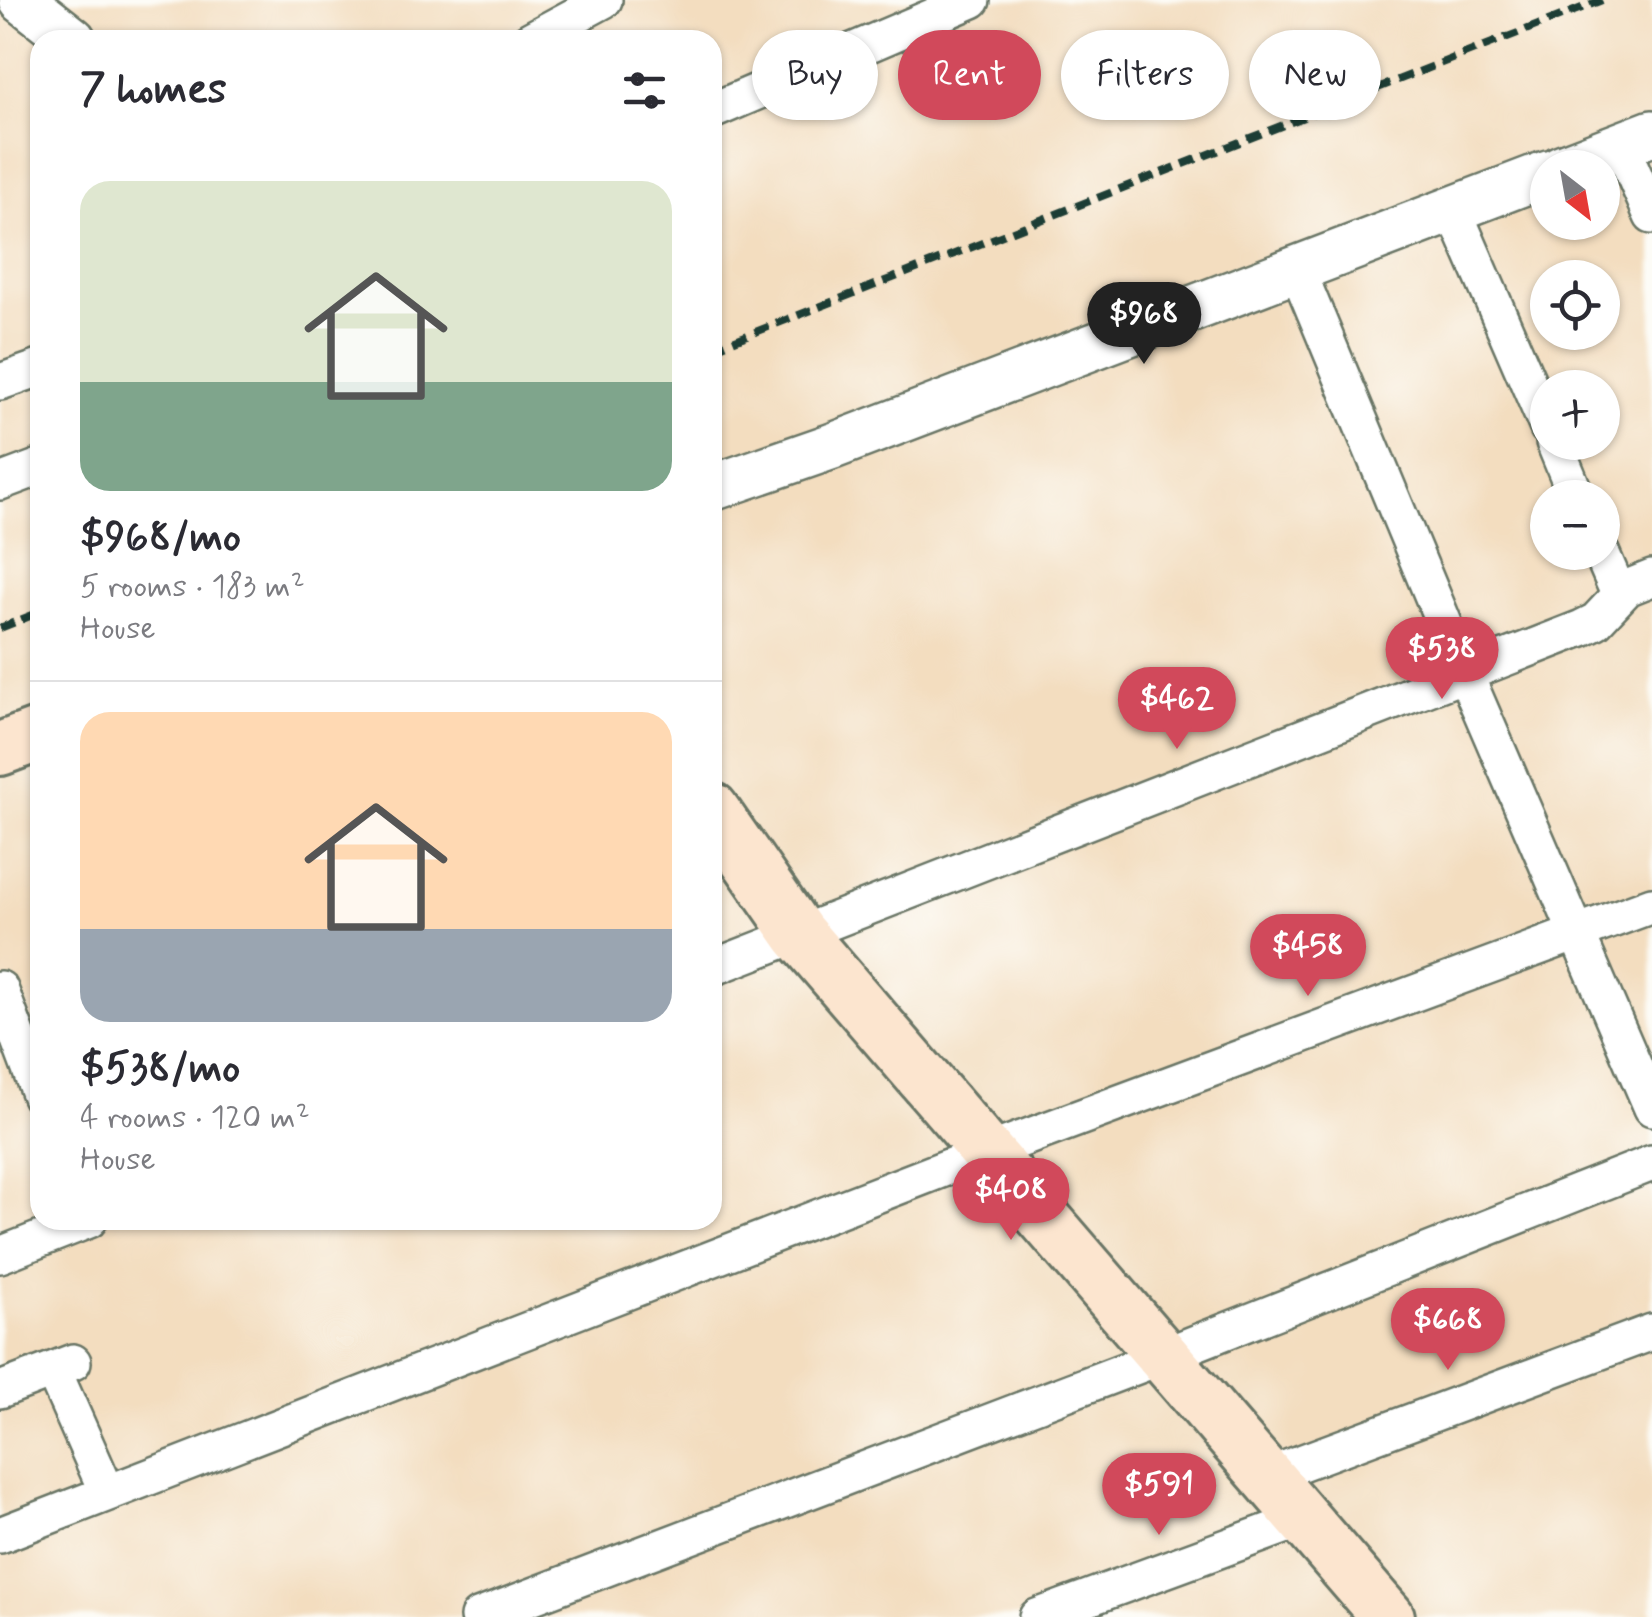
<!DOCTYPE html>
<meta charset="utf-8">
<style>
:root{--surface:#fff;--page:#f2f2f3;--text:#2b2b33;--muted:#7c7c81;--line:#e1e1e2;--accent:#d1495b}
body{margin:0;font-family:Mynerve,sans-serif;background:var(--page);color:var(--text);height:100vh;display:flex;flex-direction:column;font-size:38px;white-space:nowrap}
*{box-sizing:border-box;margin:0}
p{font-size:32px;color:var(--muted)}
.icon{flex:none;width:55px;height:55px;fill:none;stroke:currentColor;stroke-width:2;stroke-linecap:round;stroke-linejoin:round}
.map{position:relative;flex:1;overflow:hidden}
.panel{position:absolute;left:30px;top:30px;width:692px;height:1200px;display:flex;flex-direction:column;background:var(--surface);border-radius:30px;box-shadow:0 2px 8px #0004}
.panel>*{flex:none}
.banner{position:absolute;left:752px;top:30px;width:748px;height:90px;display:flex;gap:20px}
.needle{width:65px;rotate:149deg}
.tools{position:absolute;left:1530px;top:150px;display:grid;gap:20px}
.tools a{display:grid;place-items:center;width:90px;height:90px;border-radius:50%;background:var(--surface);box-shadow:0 2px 8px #0004;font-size:50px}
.price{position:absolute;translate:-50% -85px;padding:0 22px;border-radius:35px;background:var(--accent);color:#fff;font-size:32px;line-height:65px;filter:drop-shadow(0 2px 5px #0008)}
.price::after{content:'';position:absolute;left:50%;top:60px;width:30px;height:22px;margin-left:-15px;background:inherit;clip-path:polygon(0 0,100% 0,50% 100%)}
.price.active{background:#222;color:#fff}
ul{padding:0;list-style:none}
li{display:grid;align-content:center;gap:20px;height:530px;padding:0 50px}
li+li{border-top:2px solid var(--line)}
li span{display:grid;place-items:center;height:310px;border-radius:30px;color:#555}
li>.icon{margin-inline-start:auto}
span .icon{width:180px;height:180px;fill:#fffc;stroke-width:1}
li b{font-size:42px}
h2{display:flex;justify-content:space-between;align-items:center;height:120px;padding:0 50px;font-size:42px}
.pill{padding:0 35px;border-radius:45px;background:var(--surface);box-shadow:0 2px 8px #0004;font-size:35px;line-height:90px}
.pill.active{background:var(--accent);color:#fff}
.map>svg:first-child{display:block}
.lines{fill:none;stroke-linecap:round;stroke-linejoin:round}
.minor-casing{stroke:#697565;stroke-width:40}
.tertiary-casing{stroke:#697565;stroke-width:50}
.secondary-casing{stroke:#697565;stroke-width:58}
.minor{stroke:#fff;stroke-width:35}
.tertiary{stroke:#fff;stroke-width:45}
.secondary{stroke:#fce5cf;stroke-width:52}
.rail{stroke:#1f3d34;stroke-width:8;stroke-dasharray:15 8;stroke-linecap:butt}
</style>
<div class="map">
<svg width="1652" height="1617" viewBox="0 0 1652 1617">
<rect width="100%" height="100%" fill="#fdfcf7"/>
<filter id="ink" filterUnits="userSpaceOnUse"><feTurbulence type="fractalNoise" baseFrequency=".01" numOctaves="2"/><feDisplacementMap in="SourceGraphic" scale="20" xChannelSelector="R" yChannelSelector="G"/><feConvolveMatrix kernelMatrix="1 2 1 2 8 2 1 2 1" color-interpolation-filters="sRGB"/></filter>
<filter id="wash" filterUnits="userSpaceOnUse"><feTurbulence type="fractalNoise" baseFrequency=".0048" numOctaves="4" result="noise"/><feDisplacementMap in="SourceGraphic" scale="40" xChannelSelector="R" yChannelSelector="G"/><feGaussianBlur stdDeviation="2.25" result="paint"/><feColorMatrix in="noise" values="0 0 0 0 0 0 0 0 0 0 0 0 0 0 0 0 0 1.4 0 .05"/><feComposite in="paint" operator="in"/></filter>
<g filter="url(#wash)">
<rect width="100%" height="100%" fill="#f3ddbf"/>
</g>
<g filter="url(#ink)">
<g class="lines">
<!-- minor casing -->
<g class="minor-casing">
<g id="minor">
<path d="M530,40l74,-40"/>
<path d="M712,111l260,-111"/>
<path d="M1621,145l31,71"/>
<path d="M1453,209l95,219"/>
<path d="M1297,269l168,405 187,434"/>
<path d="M0,382l40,-14"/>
<path d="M1554,442l23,56"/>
<path d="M0,482l40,-15"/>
<path d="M1601,552l18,42"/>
<path d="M712,968l870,-340 14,-7 31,-33 25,-10"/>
<path d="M0,989l40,107"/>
<path d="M0,1255l89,-35"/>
<path d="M53,1370l54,122"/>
<path d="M0,1390l73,-28"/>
<path d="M1266,1476l386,-144"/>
<path d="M0,1535l987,-383 665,-247"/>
<path d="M478,1617l685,-261 489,-193"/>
<path d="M1037,1617l266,-98"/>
</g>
</g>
<!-- tertiary casing -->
<g class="tertiary-casing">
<g id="tertiary">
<path d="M22,0l51,40"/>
<path d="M1561,168l91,-35"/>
<path d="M712,488l121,-42 715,-273"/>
</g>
</g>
<!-- secondary casing -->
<g class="secondary-casing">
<g id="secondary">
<path d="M0,749l40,-15"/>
<path d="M712,809l87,125 589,683"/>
</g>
</g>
<!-- minor -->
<use href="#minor" class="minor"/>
<!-- tertiary -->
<use href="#tertiary" class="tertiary"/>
<!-- secondary -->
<use href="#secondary" class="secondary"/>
<!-- rail -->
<g class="rail">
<path d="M712,349l890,-349"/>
<path d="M0,628l40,-16"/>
</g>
</g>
</g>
</svg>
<div class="tools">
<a><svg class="needle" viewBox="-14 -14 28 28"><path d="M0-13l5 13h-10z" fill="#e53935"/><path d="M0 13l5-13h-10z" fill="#7c7c81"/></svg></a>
<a><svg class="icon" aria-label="locate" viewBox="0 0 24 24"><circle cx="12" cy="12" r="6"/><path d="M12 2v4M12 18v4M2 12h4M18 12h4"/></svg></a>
<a>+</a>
<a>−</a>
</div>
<b class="price active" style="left:1144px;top:367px">$968</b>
<b class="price" style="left:1442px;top:702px">$538</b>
<b class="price" style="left:1177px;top:752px">$462</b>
<b class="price" style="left:1308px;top:999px">$458</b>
<b class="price" style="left:1011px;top:1243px">$408</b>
<b class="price" style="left:1448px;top:1373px">$668</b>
<b class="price" style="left:1159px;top:1538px">$591</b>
<div class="banner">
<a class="pill">Buy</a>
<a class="pill active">Rent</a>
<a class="pill">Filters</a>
<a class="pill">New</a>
</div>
<section class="panel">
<h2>7 homes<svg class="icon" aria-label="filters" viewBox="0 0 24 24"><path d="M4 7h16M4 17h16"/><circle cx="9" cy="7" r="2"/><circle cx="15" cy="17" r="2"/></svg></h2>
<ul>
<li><span style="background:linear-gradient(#dfe7d0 65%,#7fa58c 0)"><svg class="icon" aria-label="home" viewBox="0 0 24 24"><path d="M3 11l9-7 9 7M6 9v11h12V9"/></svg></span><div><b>$968/mo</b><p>5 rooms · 183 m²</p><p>House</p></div></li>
<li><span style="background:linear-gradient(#ffd9b3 70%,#9aa5b1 0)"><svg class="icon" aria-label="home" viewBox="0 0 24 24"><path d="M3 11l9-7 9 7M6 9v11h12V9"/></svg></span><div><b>$538/mo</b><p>4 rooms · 120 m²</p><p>House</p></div></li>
</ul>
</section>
</div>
